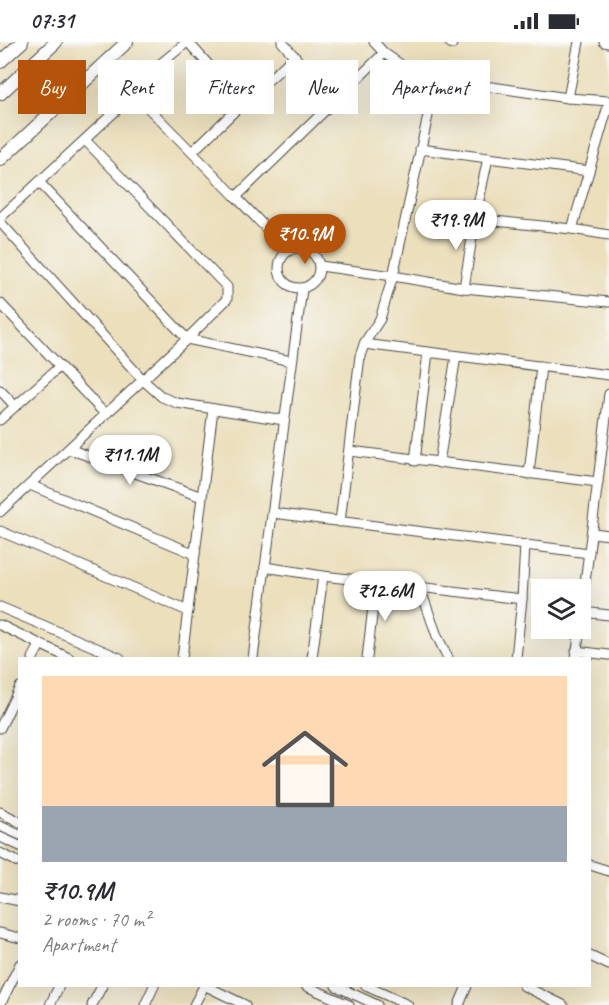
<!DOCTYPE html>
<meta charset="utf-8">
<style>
:root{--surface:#fff;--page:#f2f2f3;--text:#2b2b33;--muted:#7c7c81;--line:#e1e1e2;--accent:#b45309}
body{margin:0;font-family:Caveat,sans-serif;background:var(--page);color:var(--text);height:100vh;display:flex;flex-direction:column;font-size:22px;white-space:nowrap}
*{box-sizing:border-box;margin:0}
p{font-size:20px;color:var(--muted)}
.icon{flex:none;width:33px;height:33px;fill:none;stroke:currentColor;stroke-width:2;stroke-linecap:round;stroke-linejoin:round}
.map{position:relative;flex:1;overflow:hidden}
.drawer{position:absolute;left:18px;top:615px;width:573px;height:330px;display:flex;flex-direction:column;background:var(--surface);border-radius:0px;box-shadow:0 6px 24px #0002}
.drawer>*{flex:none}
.banner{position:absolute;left:18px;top:18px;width:573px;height:54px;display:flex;gap:12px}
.tools{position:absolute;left:531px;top:537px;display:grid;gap:12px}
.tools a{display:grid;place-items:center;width:60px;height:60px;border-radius:0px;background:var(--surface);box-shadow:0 6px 24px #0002;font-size:30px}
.price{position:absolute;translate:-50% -51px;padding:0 14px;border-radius:21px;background:#fff;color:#222;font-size:20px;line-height:39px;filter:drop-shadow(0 2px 3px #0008)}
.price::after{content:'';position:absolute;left:50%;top:36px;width:18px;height:14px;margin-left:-9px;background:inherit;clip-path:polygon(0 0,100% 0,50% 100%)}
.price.current{background:var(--accent);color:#fff}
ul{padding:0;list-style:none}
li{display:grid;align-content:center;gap:12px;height:318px;padding:0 24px}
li+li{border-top:2px solid var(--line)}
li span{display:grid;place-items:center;height:186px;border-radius:0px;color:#555}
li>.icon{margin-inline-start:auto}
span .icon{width:108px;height:108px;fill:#fffc;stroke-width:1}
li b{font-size:26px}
.chip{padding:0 21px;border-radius:0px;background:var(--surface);box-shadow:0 6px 24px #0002;font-size:21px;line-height:54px}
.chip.current{background:var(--accent);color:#fff}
.status{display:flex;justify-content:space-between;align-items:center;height:42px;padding:0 30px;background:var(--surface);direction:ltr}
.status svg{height:16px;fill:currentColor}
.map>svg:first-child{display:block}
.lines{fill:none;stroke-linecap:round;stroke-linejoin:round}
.minor-casing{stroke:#484641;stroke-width:11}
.major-casing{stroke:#484641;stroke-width:14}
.minor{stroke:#fff;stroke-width:9}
.major{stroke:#fff;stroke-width:12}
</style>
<div class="status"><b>07:31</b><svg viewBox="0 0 49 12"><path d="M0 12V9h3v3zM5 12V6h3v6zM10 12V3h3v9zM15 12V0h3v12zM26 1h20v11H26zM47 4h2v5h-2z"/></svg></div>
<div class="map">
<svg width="609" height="963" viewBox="0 0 609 963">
<rect width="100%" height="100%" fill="#f6f6f2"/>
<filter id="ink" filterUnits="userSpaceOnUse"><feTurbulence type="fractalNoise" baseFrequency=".0167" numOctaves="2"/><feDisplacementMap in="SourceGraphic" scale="12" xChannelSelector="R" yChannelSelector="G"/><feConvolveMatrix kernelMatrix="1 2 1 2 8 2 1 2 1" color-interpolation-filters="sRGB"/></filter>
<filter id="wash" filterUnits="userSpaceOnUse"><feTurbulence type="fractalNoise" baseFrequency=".008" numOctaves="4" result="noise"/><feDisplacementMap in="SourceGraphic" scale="24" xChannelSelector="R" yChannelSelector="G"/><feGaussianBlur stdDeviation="1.35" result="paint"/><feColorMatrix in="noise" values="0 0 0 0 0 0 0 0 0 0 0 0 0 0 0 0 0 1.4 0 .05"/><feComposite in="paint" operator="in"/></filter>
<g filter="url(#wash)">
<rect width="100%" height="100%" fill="#ebdfbc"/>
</g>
<g filter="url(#ink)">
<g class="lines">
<!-- minor casing -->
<g class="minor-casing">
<g id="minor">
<path d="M188,0l55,61 52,-47"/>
<path d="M282,0l52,60"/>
<path d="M374,0l10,11 23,16 29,10 132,19 41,3"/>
<path d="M449,0l3,2"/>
<path d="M604,0l5,1"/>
<path d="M104,21l132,134 148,-144"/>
<path d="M436,37l-43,197 71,12 145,14"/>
<path d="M130,47l57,-47"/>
<path d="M568,56l11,-56"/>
<path d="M609,61l-37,126 37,6"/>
<path d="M420,107l68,9"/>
<path d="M193,109l50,-48"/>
<path d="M39,140l148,157 104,22"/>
<path d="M236,155l52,54"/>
<path d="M0,176l134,-124"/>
<path d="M475,177l97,10"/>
<path d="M0,180l143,158 19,17 15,6 107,17"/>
<circle cx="299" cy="226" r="20"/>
<path d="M320,224l73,10 -13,43 -15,23 -5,14 -20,166"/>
<path d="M464,246l11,-69 13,-61 101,13"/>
<path d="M0,261l105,111"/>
<path d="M364,302l245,31"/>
<path d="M0,348l15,16"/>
<path d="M0,378l59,-53"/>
<path d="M69,407l133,48"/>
<path d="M350,409l248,31"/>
<path d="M415,419l13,-109"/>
<path d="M439,421l17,-107"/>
<path d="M529,432l12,-108"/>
<path d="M30,443l165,69"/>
<path d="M0,470l187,-173 40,-40v-12l-142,-147"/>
<path d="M273,471l316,40"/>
<path d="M0,489l188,80"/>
<path d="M593,491l16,2"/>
<path d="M265,525l58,9 199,23 -6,59"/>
<path d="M420,546l17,48 11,22"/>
<path d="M522,557l3,-54"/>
<path d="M0,565l120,51"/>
<path d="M582,570l27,3"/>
<path d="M580,580l29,-228"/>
<path d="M0,583l69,33"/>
<path d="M576,609l33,4"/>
<path d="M33,616l7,-13"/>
<path d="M182,616l31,-249"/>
<path d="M253,616l49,-369"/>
<path d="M312,616l11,-82"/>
<path d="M367,616l9,-76"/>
<path d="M576,616l4,-30"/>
<path d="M0,686l20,-41"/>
<path d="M0,770l20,10"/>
<path d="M0,784l20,9"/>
<path d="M0,795l20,9"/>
<path d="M0,811l20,10"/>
<path d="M590,823l19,6"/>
<path d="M0,855l20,4"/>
<path d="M0,891l20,5"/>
<path d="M590,914l19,9"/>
<path d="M206,944l39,19"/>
<path d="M306,944l43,19"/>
<path d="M336,944l41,19"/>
<path d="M366,944l42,19"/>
<path d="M524,944l39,19"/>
<path d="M0,963l20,-41"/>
<path d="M50,963l9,-19"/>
<path d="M92,963l10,-19"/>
<path d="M145,963l9,-19"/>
<path d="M194,963l10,-19"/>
<path d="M459,963l8,-19"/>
</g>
</g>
<!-- major casing -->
<g class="major-casing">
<g id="major">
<path d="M0,20l22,-20"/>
<path d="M0,52l56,-52"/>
<path d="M0,118l127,-118"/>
</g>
</g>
<!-- minor -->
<use href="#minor" class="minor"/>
<!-- major -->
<use href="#major" class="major"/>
</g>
</g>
</svg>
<div class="tools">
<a><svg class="icon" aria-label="layers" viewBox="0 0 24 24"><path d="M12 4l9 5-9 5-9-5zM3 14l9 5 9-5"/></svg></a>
</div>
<b class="price" style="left:456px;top:209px">₹19.9M</b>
<b class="price current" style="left:305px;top:223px">₹10.9M</b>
<b class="price" style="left:130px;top:444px">₹11.1M</b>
<b class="price" style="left:385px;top:580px">₹12.6M</b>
<div class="banner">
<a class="chip current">Buy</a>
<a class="chip">Rent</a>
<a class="chip">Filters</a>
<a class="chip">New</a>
<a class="chip">Apartment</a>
</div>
<section class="drawer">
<ul>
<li><span style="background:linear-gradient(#ffd9b3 70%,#9aa5b1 0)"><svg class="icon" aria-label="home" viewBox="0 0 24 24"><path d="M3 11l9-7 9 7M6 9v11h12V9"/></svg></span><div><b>₹10.9M</b><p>2 rooms · 70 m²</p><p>Apartment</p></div></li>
</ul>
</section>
</div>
